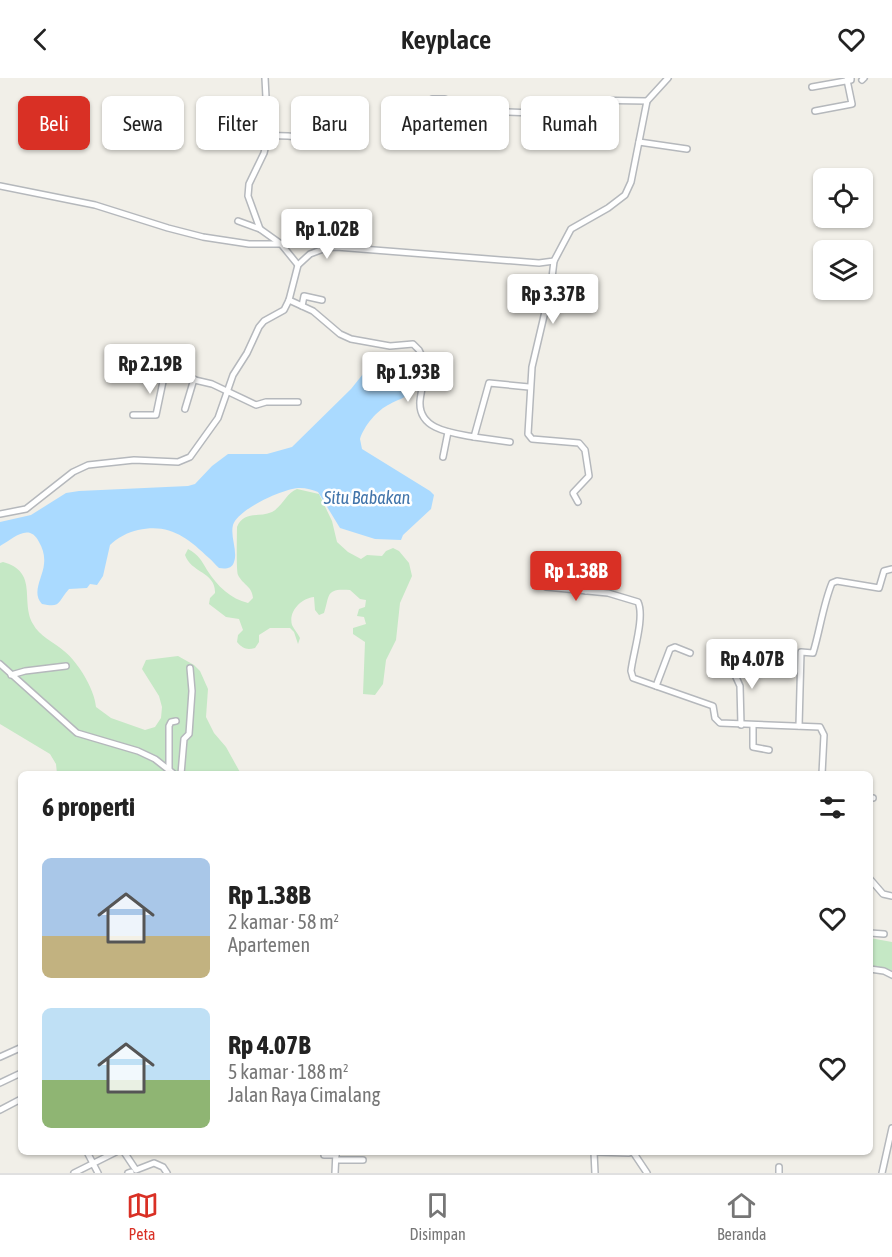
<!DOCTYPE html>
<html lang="id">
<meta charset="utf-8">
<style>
:root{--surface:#fff;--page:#f6f6f6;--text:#222;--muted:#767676;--line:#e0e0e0;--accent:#d93025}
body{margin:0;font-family:"Asap Condensed",sans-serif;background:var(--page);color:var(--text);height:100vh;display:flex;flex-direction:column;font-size:22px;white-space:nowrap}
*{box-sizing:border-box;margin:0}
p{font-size:20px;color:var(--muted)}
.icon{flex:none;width:33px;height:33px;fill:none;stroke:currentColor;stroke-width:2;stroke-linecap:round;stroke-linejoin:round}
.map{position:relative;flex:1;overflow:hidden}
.details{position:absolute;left:18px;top:693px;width:855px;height:384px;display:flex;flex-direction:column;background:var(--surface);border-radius:9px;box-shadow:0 2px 4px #0004}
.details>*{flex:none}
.hud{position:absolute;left:18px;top:18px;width:856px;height:54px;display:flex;gap:12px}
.buttons{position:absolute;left:813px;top:90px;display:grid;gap:12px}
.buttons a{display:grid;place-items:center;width:60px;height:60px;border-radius:9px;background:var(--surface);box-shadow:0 2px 4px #0004;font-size:30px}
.price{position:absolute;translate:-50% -51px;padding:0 14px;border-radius:6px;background:#fff;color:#222;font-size:20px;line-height:39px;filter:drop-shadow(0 2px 3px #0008)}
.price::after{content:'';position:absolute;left:50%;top:36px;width:18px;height:14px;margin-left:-9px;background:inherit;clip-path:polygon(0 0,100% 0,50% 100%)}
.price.current{background:var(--accent);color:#fff}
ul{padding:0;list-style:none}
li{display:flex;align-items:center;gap:18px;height:150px;padding:0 24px}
li span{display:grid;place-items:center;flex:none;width:168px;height:120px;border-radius:9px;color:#555}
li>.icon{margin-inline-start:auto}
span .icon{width:72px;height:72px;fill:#fffc;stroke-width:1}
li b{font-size:26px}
h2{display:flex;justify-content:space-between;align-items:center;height:72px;padding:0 24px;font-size:26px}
.chip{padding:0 21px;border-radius:9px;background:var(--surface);box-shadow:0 2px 4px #0004;font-size:21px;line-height:54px}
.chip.current{background:var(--accent);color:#fff}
header{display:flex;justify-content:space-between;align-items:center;height:78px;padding:0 24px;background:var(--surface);font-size:27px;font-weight:600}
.dock{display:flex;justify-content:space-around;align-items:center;height:84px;border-top:2px solid var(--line);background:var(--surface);font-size:16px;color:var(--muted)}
.dock a{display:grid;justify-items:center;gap:3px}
.dock .current{color:var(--accent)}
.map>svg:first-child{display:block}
.green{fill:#c5e8c5}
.water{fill:#aadaff}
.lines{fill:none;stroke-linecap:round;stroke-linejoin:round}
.street-casing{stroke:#b5b8bc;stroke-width:8}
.street{stroke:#fff;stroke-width:5}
.labels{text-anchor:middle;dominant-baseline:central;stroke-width:5;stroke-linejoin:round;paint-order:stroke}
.water-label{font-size:18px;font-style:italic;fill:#4174aa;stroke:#fff}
</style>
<header><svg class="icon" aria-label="back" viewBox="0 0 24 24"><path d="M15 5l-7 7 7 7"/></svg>Keyplace<svg class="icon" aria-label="heart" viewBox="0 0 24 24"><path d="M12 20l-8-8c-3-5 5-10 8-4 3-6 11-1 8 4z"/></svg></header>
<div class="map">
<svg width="892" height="1095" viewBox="0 0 892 1095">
<rect width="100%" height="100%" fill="#f1efe8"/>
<!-- green -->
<g class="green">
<path d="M297,411l22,5 13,27 5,21 11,10 13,7 6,-4 15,1 4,-5 7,-3 6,3 10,12 3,13 -12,27 -4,37 -10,20 -3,24 -8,11 -12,-1 2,-52 -12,-8v-6l13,-4 -2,-7 -7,-1 2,-7 6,-2 1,-7 -6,-1 -10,-9c-25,-2 -20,5 -26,23l-5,2 -4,-5 -1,-13c-12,1 -26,14 -22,28 2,4 6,9 8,13l-2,6 -4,-12 -4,-4h-20l-11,7v7l-4,6c-8,2 -12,1 -18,-6l1,-7 5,-5 -4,-11 -13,-2 -17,-13 1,-6 5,-5c1,-21 -24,-20 -30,-38l3,-6c10,5 14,12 19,21 10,16 24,29 41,33l5,-5c-1,-12 -10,-13 -15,-23 -2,-5 -1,-41 -1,-48 7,-17 22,-9 35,-15 11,-6 14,-19 25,-23z"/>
<path d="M3,484c36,10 17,39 30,62 6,12 21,18 31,27 14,11 31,39 32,56l15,11 34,12 10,-3 6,-9 1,-11 -3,-11 -17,-27 4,-9 32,-4 16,9 6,6 8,18 -2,28 8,16 12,14 15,27h-184l-1,-10 -6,-10 -50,-30v-161z"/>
<path d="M870,860l22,4v28l-22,-3z"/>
</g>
<!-- water -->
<path class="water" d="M393,274c5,1 10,1 14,2 19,6 17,27 4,39 -6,5 -14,7 -21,11 -13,6 -26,22 -30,35l2,10 68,42 4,4 -3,14 -28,26 -2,5 -26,-1 -35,-11 -22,-36c-5,-2 -12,-4 -18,-4 -16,0 -62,21 -67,37 -3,12 5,26 1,37 -2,7 -9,7 -15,6 -4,-3 -6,-7 -10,-10 -22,-21 -40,-35 -71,-28 -10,2 -21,8 -28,15l-7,31 -6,9 -7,-1 -3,4 -18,1c-12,13 -7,19 -27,15 -11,-11 1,-27 2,-40 1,-8 -1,-15 -5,-22 -10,-20 -26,-3 -39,4v-24l31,-7 35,-22 13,-2 109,-5 7,-2 17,-18 16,-12h39l25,-7 59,-58 28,-35z"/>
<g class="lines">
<!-- street casing -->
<g class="street-casing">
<g id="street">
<path d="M265,0l3,58 -4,17 -15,31 -1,12 12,33 21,15 17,21"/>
<path d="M862,2l2,-2"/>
<path d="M812,9l39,-7v-2"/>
<path d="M400,33l21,-5 11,-7h13l20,11 68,3 23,-9 29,-4 62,1"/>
<path d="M815,33l37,-7 -5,-24"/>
<path d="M223,56l65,2 56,6"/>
<path d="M639,64l48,7"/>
<path d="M0,108l95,19 73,23 35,9 46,7h32"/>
<path d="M238,143l22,8"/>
<path d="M554,183l-3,25 -19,81 -4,67 4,5 47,4 6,7 4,26 -16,17 5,9"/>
<path d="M289,222l24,11 27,23 11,5 39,7 23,-2 6,6 8,17c-2,11 -6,22 -7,34 -2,29 32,32 54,36l15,-54 40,4"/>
<path d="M302,228l2,-10 18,4"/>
<path d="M139,289l73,17 44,21 10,-3h32"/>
<path d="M185,331l9,-30"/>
<path d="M133,337h23l9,-43"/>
<path d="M474,359l36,5"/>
<path d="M443,379l5,-25"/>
<path d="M0,436l26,-5 47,-37 15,-7 46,-5 44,2 12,-5 28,-39 15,-43 14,-22 12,-26 5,-6 20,-11 5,-10 9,-35 12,-11 16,-6 10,-1 203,16 15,-2 17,-32 37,-21 17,-13 6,-13 16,-81 21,-23"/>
<path d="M546,509l62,6 30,9c7,15 -5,51 -7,69l2,7 80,28 2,12 5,5 100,4 4,8 -2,39"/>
<path d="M586,513l2,-26"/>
<path d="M738,578l-3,19 5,11 1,39"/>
<path d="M0,586l77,69 61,18 17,8 19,15"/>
<path d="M11,597l14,-4 41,-5"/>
<path d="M656,608l14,-37 5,-2 15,6"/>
<path d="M753,647v22l16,3"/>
<path d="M799,648l2,-74 12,1c7,-23 10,-48 19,-70l5,-2 42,7 5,-17 8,-2"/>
<path d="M169,692v-44l2,-4 5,-1"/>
<path d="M181,696l3,-35 5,-5 3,-43 -2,-23"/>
<path d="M870,720h3"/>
<path d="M870,801l13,15 9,2"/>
<path d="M870,855l14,1"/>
<path d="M870,891l14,2 8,4"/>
<path d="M0,979l20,-9"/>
<path d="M0,1005l21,-10"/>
<path d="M0,1032l21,-11"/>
<path d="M87,1074l11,21"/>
<path d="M124,1074l12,18 18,-7 9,4 4,6"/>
<path d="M594,1074l35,1"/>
<path d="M594,1074l1,21"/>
<path d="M633,1074l14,21"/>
<path d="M324,1077h12"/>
<path d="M336,1082h27"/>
<path d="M74,1095l42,-21"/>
<path d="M128,1095l3,-1"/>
<path d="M335,1095l1,-21"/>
<path d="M779,1095v-6"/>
<path d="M882,1095l10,-45"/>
</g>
</g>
<!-- street -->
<use href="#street" class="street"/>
</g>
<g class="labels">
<!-- water labels -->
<g class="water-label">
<text x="367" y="419">Situ Babakan</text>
</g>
</g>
</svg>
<div class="buttons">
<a><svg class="icon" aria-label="locate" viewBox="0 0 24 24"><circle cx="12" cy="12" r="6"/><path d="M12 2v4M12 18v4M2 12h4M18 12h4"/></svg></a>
<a><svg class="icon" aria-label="layers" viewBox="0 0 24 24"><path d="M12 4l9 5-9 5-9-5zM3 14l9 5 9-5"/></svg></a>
</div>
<b class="price" style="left:327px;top:182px">Rp 1.02B</b>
<b class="price" style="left:553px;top:247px">Rp 3.37B</b>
<b class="price" style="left:150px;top:317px">Rp 2.19B</b>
<b class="price" style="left:408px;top:325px">Rp 1.93B</b>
<b class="price current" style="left:576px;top:524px">Rp 1.38B</b>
<b class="price" style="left:752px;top:612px">Rp 4.07B</b>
<div class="hud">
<a class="chip current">Beli</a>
<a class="chip">Sewa</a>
<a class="chip">Filter</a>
<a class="chip">Baru</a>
<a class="chip">Apartemen</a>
<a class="chip">Rumah</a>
</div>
<section class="details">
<h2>6 properti<svg class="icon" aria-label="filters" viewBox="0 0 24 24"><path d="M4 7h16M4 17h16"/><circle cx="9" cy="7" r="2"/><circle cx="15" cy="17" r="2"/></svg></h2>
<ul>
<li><span style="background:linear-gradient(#a9c7e8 65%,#c2b280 0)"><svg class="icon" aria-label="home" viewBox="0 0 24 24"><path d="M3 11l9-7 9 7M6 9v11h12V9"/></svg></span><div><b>Rp 1.38B</b><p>2 kamar · 58 m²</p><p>Apartemen</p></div><svg class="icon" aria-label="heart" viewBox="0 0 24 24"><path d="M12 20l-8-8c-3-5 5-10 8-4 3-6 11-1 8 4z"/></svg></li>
<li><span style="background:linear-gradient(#bfe0f5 60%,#8fb573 0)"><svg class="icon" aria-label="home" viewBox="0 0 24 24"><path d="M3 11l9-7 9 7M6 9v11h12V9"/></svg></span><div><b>Rp 4.07B</b><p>5 kamar · 188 m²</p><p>Jalan Raya Cimalang</p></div><svg class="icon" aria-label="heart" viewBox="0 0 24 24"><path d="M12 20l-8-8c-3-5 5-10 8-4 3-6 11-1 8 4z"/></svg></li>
</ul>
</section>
</div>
<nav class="dock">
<a class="current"><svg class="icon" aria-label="map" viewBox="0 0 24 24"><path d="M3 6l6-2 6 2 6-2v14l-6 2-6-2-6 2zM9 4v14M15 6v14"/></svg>Peta</a>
<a><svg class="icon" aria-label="saved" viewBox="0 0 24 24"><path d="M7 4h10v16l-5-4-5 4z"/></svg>Disimpan</a>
<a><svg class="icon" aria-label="home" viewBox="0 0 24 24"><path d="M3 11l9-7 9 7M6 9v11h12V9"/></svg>Beranda</a>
</nav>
